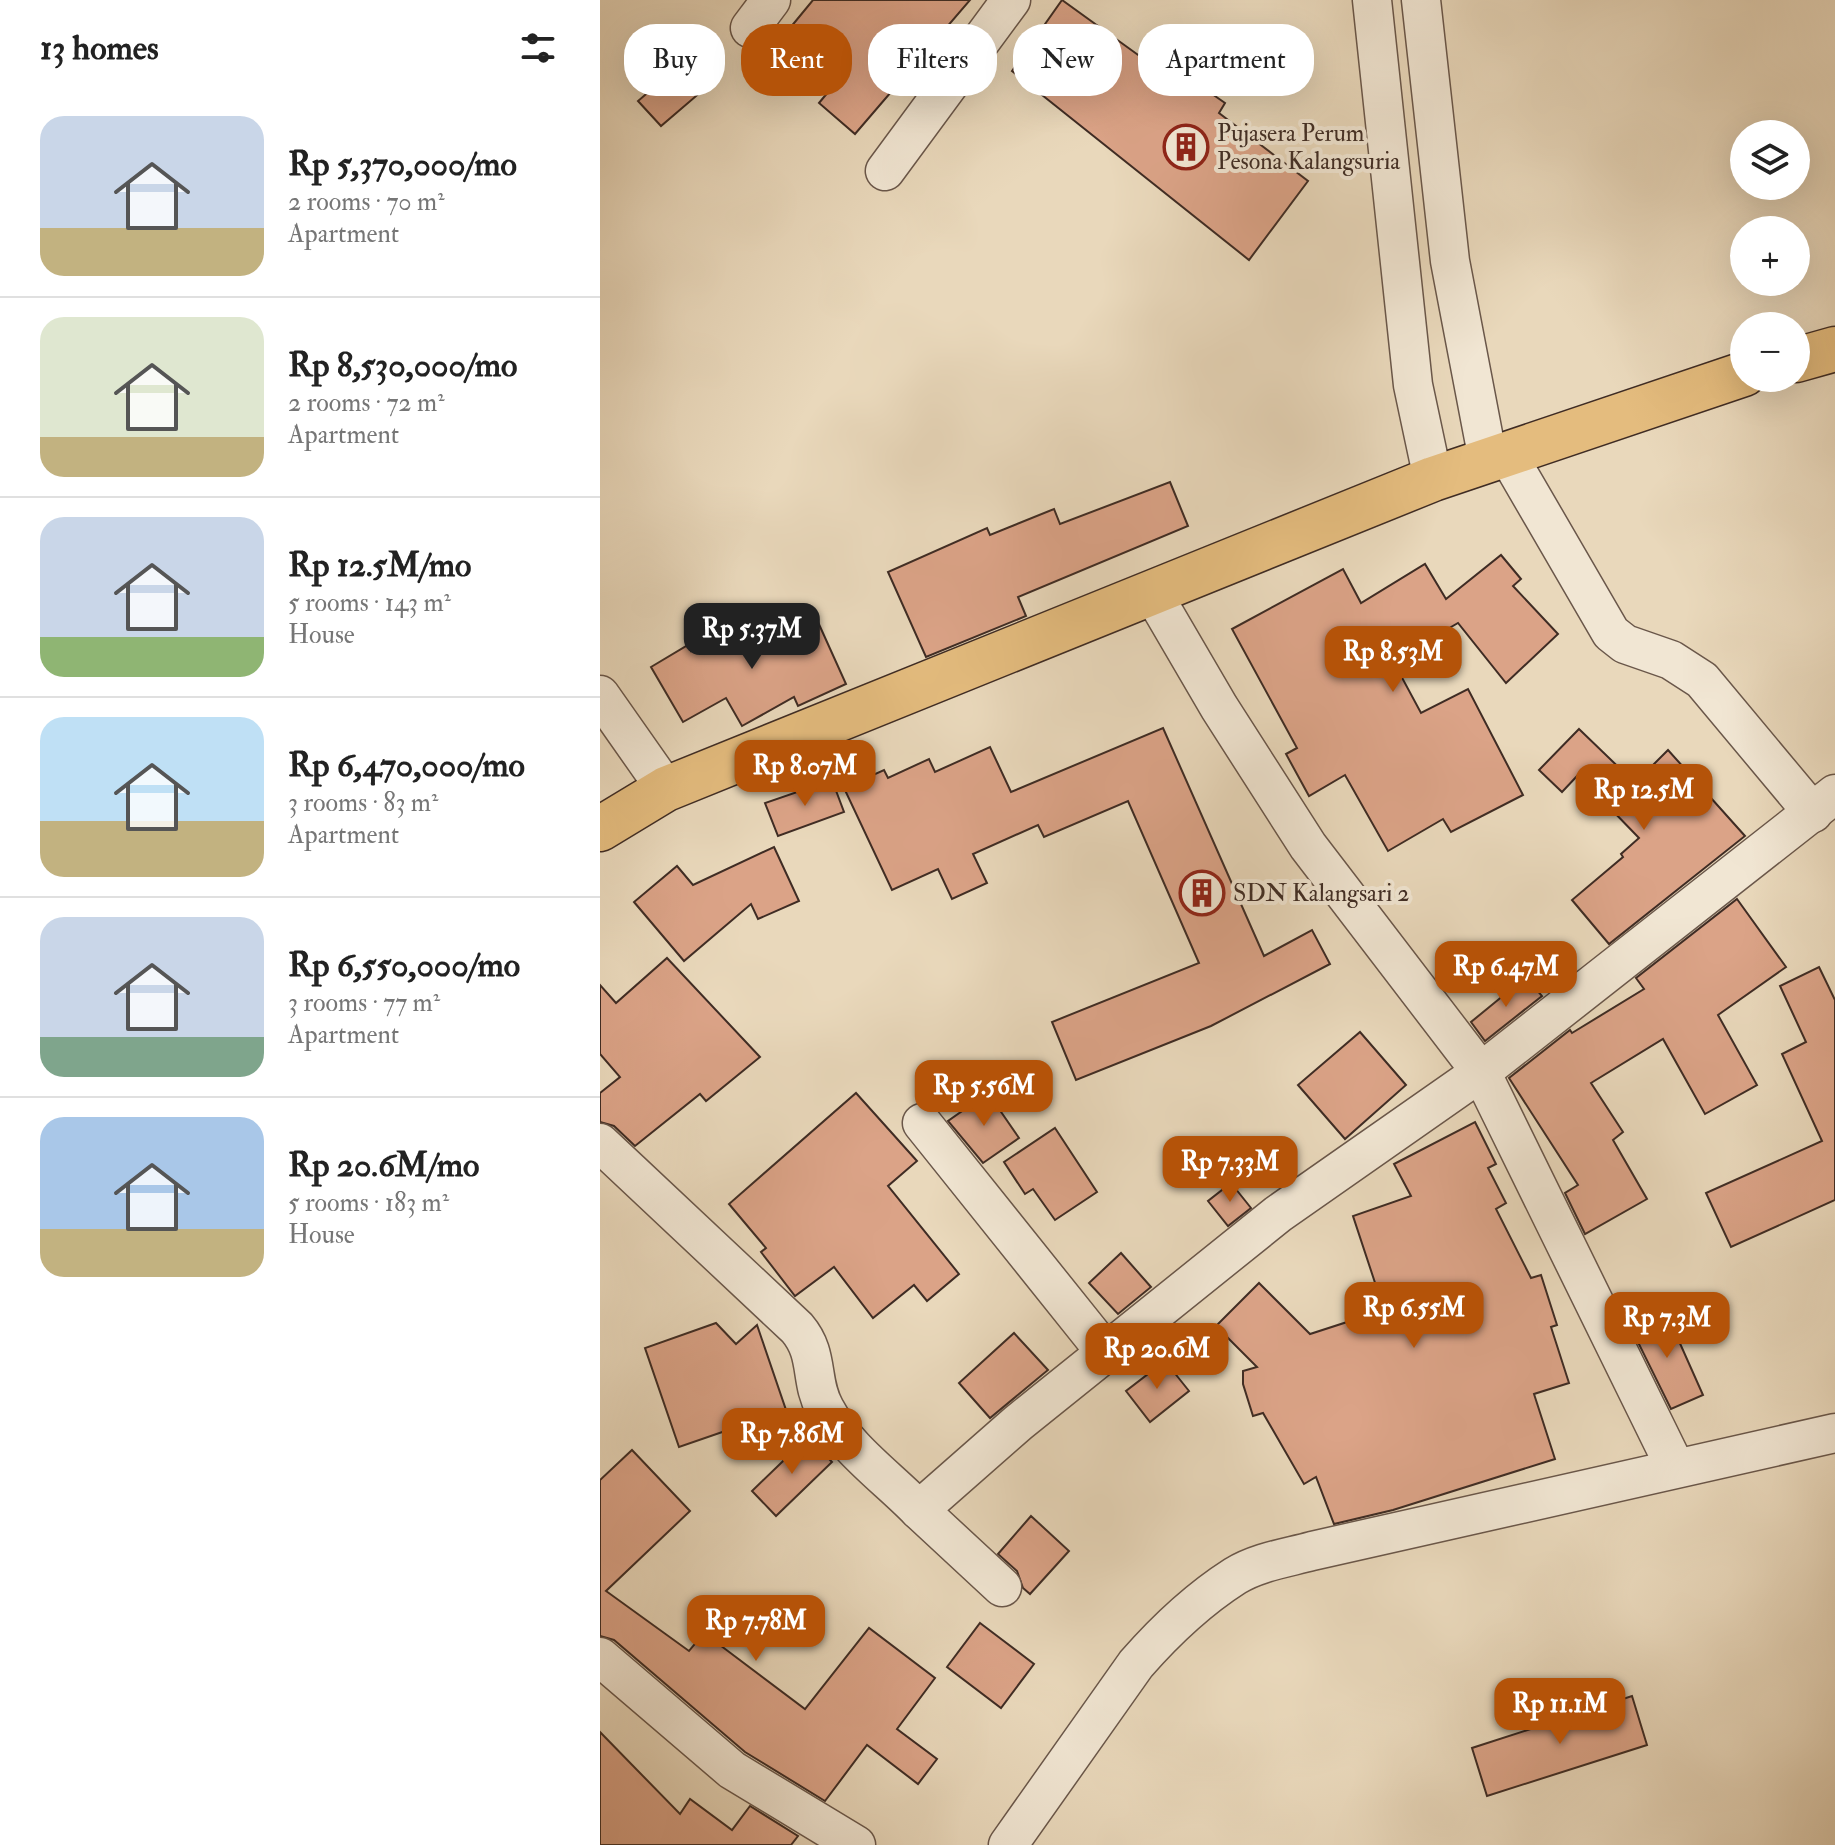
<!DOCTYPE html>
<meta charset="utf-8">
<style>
:root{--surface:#fff;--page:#f6f6f6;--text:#222;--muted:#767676;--line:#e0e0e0;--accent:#b45309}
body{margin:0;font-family:"IM FELL Double Pica",serif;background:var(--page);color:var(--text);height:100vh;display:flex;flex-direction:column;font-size:30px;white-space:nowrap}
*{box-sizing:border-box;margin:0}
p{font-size:26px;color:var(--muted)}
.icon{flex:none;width:44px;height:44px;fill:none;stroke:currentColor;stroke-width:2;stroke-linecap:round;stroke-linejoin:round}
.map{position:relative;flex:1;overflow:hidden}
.sheet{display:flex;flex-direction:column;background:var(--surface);width:600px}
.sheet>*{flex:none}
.top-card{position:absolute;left:24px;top:24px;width:760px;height:72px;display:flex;gap:16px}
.fabs{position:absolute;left:1130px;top:120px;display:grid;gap:16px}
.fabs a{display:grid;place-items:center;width:80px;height:80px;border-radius:50%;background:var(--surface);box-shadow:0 8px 32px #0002;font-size:40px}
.price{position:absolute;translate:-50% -68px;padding:0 18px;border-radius:16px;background:var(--accent);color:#fff;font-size:26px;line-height:52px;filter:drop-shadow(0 2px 4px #0008)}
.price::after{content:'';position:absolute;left:50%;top:48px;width:24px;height:18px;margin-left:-12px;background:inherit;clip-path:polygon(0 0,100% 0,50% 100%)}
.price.on{background:#222;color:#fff}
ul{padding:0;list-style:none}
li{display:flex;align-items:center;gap:24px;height:200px;padding:0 40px}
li+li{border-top:2px solid var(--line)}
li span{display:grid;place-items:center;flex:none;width:224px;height:160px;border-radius:24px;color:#555}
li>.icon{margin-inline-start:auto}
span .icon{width:96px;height:96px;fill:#fffc;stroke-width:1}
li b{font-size:34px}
h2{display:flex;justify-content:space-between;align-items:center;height:96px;padding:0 40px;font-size:34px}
.pill{padding:0 28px;border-radius:32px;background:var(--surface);box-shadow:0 8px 32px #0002;font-size:28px;line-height:72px}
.pill.on{background:var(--accent);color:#fff}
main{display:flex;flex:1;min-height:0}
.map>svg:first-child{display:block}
.building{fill:#dba387;stroke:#3f2c24;stroke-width:2}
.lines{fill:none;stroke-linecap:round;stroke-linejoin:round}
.minor-casing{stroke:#6a574a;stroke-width:41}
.primary-casing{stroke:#3f2c24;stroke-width:47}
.minor{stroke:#f1e6d3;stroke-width:38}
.primary{stroke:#e4bc7e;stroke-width:44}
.labels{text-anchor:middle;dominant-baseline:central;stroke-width:8;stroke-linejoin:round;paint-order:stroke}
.poi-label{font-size:24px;fill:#3f2c24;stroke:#f1e6d3;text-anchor:start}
</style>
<main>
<section class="sheet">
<h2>13 homes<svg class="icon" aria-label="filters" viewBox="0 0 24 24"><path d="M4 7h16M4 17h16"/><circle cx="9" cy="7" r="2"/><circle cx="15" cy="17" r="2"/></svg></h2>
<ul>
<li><span style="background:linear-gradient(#c9d6e8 70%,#c2b280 0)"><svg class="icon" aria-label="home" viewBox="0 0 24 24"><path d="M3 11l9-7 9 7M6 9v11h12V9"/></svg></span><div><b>Rp 5,370,000/mo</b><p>2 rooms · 70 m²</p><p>Apartment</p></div></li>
<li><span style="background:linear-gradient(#dfe7d0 75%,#c2b280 0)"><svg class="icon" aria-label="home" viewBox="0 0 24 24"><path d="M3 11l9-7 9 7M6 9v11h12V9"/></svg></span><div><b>Rp 8,530,000/mo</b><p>2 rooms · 72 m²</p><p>Apartment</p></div></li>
<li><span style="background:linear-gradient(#c9d6e8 75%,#8fb573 0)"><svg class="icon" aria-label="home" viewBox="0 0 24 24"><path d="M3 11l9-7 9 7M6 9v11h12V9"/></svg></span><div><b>Rp 12.5M/mo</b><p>5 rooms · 143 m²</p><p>House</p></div></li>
<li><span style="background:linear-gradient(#bfe0f5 65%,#c2b280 0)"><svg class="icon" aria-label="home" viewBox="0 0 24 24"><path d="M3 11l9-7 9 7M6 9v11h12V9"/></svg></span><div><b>Rp 6,470,000/mo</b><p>3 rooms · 83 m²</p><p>Apartment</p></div></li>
<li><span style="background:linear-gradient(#c9d6e8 75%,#7fa58c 0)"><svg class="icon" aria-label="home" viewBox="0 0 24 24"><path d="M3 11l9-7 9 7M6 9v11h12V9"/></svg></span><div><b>Rp 6,550,000/mo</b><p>3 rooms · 77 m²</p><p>Apartment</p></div></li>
<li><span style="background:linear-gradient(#a9c7e8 70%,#c2b280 0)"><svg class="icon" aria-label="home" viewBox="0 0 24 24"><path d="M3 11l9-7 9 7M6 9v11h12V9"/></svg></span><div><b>Rp 20.6M/mo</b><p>5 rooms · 183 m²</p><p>House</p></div></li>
</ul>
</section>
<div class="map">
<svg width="1235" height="1845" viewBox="0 0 1235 1845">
<rect width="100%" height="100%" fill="#e9d8bb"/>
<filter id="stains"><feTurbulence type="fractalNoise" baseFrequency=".0025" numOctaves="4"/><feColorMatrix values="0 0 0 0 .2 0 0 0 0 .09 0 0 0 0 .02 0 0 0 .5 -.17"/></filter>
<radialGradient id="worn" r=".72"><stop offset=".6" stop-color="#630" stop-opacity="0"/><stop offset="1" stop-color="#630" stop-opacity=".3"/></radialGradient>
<!-- building -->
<g class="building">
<path d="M213,0h157l-115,134 -36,-31 24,-29 -53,-46z"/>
<path d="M462,0l90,65 7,-8 66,46 -6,10 89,68 -59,79 -237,-189z"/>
<path d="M80,65l22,26 -41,35 -23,-25z"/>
<path d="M570,482l18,44 -170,71 8,19 -100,41 -38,-85 99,-44 3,7 64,-26 6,15z"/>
<path d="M901,555l20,24 -8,7 45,48 -52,49 -48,-60 -65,38 28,52 47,-24 55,106 -72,37 -8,-13 -55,32 -43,-76 -36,21 -23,-42 11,-6 -65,-119 111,-60 18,34 64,-39 21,35z"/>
<path d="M213,611l33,73 -48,22 -4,-9 -52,29 -16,-28 -43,24 -32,-55 37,-22 3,6 46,-27 10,17z"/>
<path d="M563,728l101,228 48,-26 18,34 -119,62 -135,54 -24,-58 147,-59 -71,-162 -84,36 -6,-12 -65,29 14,29 -35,16 -14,-30 -46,21 -48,-102 40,-18 4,8 41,-19 6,13 55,-25 21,45z"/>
<path d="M979,729l56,54 33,-33 77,86 -136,108 -37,-44 51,-43 -2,-3 18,-16 -61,-63 -16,17 -23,-22z"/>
<path d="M232,780l12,32 -66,24 -13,-33z"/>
<path d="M174,847l25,54 -41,18 -7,-15 -67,57 -50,-59 43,-36 16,19z"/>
<path d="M1137,899l49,68 -68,48 39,70 -52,29 -42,-75 -72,44 32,49 -10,8 34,59 -62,35 -20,-41 13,-8 -69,-107 61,-48 2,3 72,-44 -8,-11z"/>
<path d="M67,958l93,99 -54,44 -6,-7 -65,52 -21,-20 -14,-4v-29l20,-16 -20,-23v-69l16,18z"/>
<path d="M1219,967l16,33v200l-104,47 -25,-54 116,-52 -40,-87 24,-12 -26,-56z"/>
<path d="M926,977l16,19 -57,45 -14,-19z"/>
<path d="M760,1032l46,53 -61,54 -47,-54z"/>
<path d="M256,1093l61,68 -29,25 71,88 -32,27 -13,-16 -41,33 -39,-51 -39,29 -34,-44 5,-4 -37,-44z"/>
<path d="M388,1093l31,45 -36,25 -35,-42z"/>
<path d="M875,1122l21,42 -8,4 18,35 -10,6 35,69 10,-3 16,50 -6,2 18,56 -35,11 21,65 -162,51 -59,14 -18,-47 -12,7 -41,-71 -10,3 -10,-32v-13l14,-4 -41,-41 43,-43 51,51 74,-24 -31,-94 58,-20 -17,-32z"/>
<path d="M455,1128l42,64 -42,28 -22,-31 -8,5 -21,-32z"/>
<path d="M631,1183l20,25 -23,18 -20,-25z"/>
<path d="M521,1253l30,34 -33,27 -29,-31z"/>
<path d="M1066,1312l37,83 -32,14 -40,-81z"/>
<path d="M116,1323l20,21 21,-19 29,85 -107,37 -34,-99z"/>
<path d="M414,1333l34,37 -58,48 -31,-35z"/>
<path d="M565,1361l24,30 -39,31 -24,-31z"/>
<path d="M208,1437l24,25 -56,54 -24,-25z"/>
<path d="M32,1450l58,61 -84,80 83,60 15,-18 101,76 64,-81 66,50 -38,51 40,30 -19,25 -51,-39 -42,56 -80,-49 -131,-112 -14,-4v-156z"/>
<path d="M431,1516l38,35 -39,43 -7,-6 -6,-17 -19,-17z"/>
<path d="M380,1623l54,41 -33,44 -54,-41z"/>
<path d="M1032,1696l15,49 -160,51 -15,-48z"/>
<path d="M0,1732l80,82 10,-15 42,31 18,-24 48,30 -7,9h-191z"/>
</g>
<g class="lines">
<!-- minor casing -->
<g class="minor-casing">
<g id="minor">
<path d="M772,0l41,385 20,94"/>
<path d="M821,0l29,261 38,199"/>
<path d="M150,28l21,-28"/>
<path d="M285,171l126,-171"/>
<path d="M907,454l104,179 14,11 46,16 31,20 111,133"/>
<path d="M553,594l66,113 89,139 173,226 194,395"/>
<path d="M0,695l66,94"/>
<path d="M322,1123l185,231"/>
<path d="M0,1143l197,185c23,27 12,52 28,81 21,40 63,69 94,101l99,-87 260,-209 203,-142 354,-278"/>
<path d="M319,1510l83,77"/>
<path d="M0,1657l132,113 124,75"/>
<path d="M408,1845l128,-181c28,-32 63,-65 99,-88 23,-14 51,-18 77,-25l523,-118"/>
</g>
</g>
<!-- primary casing -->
<g class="primary-casing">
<g id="primary">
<path d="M1196,360l39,-11"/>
<path d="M0,829l66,-40 767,-310 311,-105"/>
</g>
</g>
<!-- minor -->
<use href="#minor" class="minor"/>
<!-- primary -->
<use href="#primary" class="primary"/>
</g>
<!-- icons -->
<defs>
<g id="building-ring" transform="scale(2.3)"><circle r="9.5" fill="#f1e6d3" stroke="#8f2418" stroke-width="1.5"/><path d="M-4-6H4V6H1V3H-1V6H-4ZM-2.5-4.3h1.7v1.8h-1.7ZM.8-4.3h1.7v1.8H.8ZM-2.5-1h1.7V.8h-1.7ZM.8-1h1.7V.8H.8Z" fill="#8f2418"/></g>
</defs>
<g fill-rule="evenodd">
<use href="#building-ring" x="586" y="147"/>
<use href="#building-ring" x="602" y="893"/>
</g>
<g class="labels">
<!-- poi labels -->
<g class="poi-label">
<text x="617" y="133">Pujasera Perum<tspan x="617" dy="28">Pesona Kalangsuria</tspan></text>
<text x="633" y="893">SDN Kalangsari 2</text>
</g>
</g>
<rect width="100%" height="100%" filter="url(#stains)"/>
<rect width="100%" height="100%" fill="url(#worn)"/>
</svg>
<div class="fabs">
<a><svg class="icon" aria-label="layers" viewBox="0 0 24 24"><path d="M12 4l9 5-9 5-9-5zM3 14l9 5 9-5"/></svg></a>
<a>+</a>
<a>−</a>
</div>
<b class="price on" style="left:152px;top:671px">Rp 5.37M</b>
<b class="price" style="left:793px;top:694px">Rp 8.53M</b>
<b class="price" style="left:205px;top:808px">Rp 8.07M</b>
<b class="price" style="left:1044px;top:832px">Rp 12.5M</b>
<b class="price" style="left:906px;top:1009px">Rp 6.47M</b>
<b class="price" style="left:384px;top:1128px">Rp 5.56M</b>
<b class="price" style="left:630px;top:1204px">Rp 7.33M</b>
<b class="price" style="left:814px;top:1350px">Rp 6.55M</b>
<b class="price" style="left:1067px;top:1360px">Rp 7.3M</b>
<b class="price" style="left:557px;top:1391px">Rp 20.6M</b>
<b class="price" style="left:192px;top:1476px">Rp 7.86M</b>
<b class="price" style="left:156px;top:1663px">Rp 7.78M</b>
<b class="price" style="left:960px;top:1746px">Rp 11.1M</b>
<div class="top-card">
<a class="pill">Buy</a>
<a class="pill on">Rent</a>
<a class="pill">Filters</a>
<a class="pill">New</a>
<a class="pill">Apartment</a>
</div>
</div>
</main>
